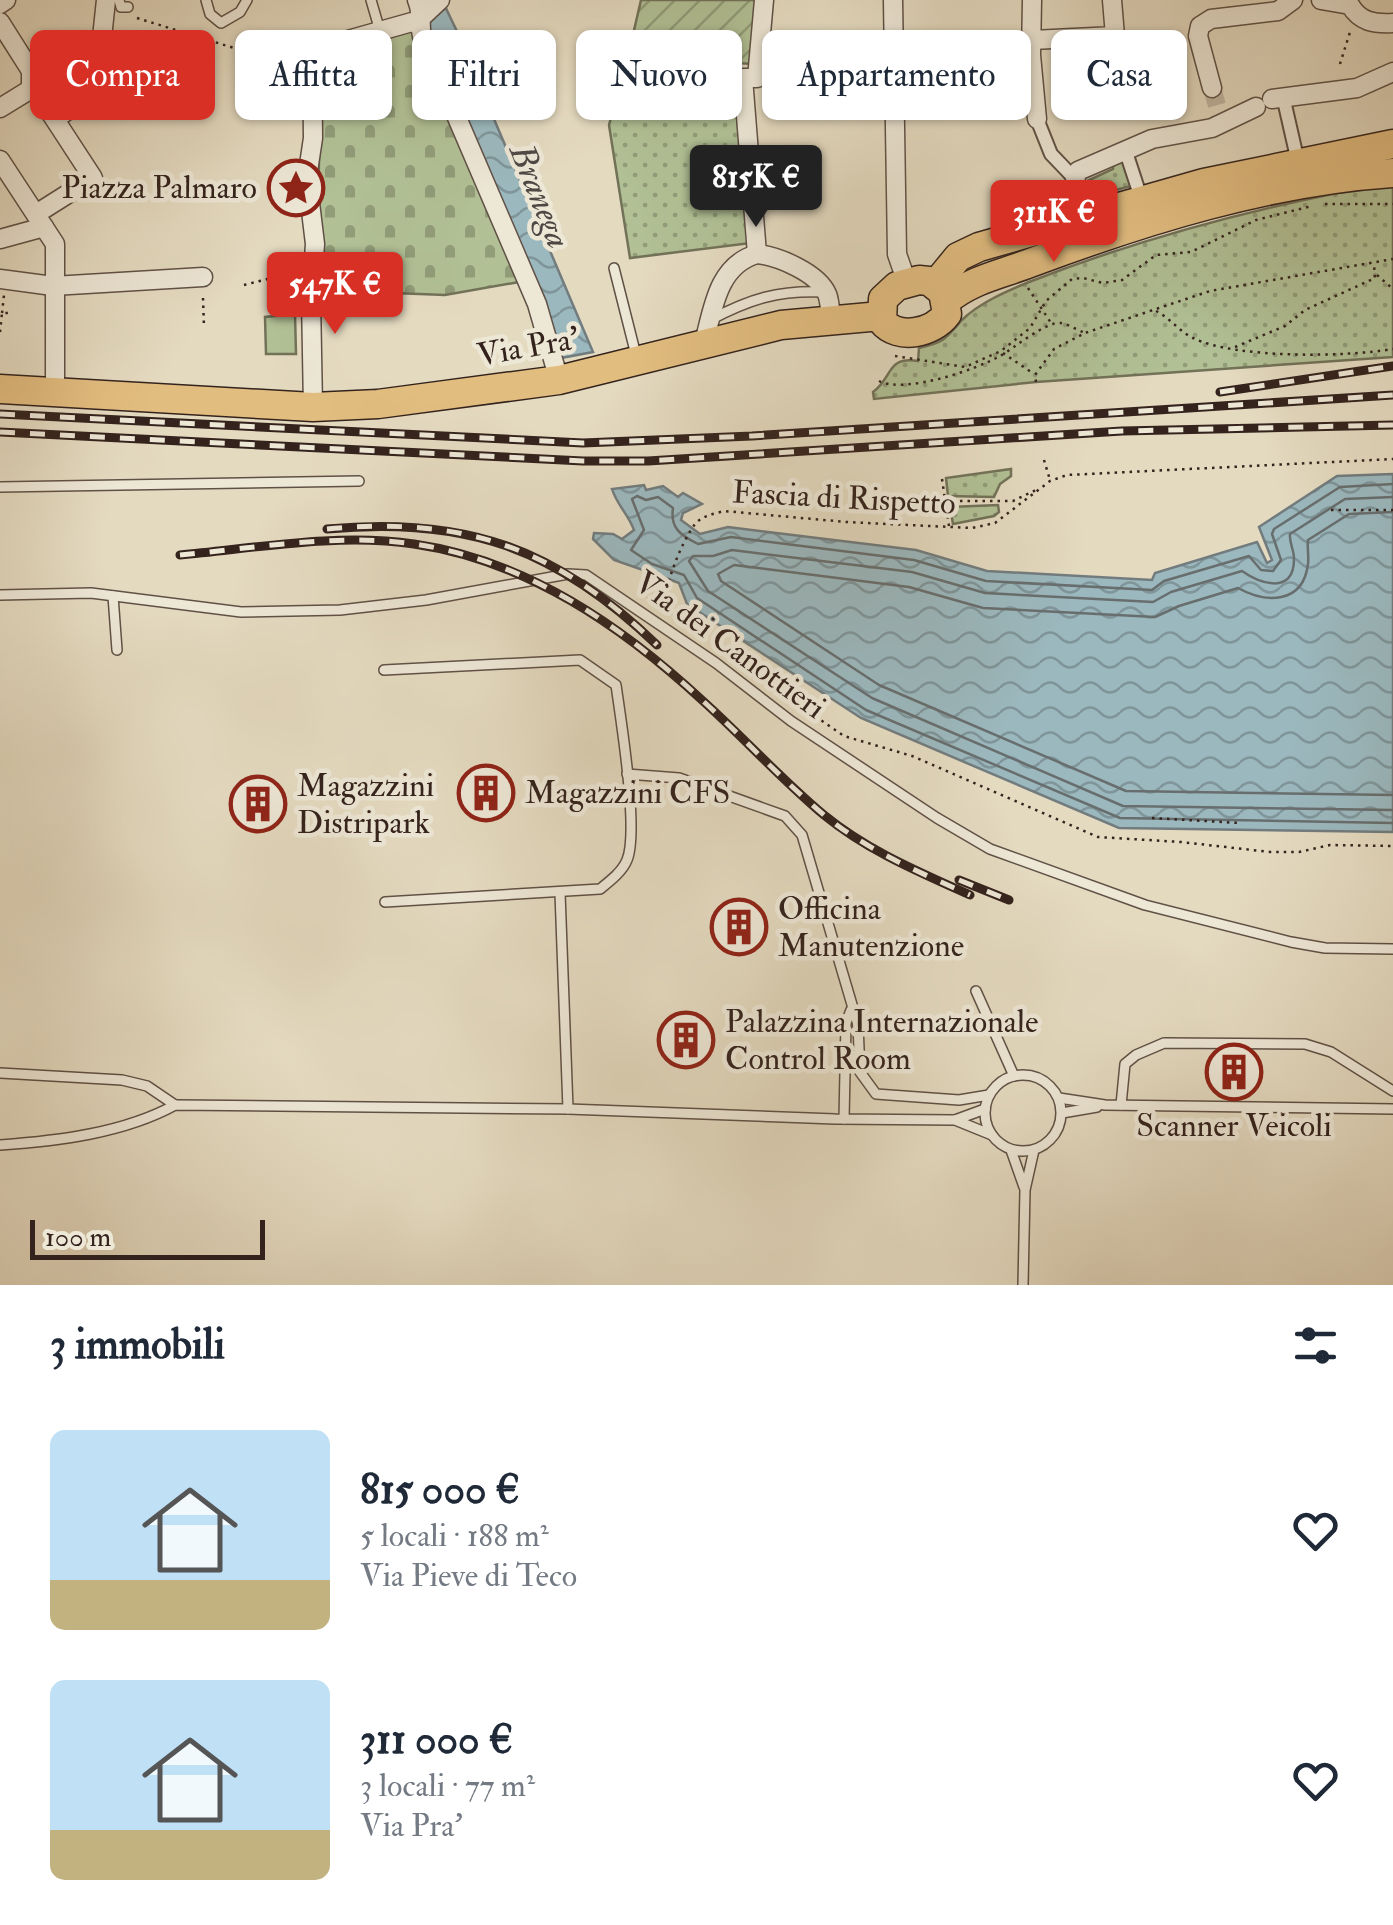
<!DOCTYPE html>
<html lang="it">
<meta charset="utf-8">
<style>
:root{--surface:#fff;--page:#f6f6f7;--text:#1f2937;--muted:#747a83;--accent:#d93025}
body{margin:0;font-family:"IM FELL Double Pica",serif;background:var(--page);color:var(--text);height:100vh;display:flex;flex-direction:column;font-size:38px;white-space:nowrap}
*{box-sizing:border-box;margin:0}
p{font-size:32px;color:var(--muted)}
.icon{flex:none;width:55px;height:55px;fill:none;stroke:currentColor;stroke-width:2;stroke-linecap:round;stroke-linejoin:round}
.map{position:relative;height:1285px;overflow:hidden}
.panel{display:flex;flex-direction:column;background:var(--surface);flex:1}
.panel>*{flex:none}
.hud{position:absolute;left:30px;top:30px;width:1335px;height:90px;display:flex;gap:20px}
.scale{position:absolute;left:30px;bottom:25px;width:235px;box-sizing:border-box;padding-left:10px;border:5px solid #34231d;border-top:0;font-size:28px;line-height:35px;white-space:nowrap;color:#34231d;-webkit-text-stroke:8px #ede7d6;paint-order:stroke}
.price{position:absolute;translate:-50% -85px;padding:0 22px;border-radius:10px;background:var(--accent);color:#fff;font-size:32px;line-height:65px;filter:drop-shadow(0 2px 5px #0008)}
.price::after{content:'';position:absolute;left:50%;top:60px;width:30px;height:22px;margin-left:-15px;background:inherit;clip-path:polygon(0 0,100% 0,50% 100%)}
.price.on{background:#222;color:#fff}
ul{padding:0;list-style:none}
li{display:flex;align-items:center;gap:30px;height:250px;padding:0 50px}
li span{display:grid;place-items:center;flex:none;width:280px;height:200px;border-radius:15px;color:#555}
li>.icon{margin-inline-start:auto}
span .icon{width:120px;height:120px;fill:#fffc;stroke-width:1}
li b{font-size:42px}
h2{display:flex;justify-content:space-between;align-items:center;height:120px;padding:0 50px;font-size:42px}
.tag{padding:0 35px;border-radius:15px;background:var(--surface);box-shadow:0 2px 8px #0004;font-size:35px;line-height:90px}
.tag.on{background:var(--accent);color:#fff}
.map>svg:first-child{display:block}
.grass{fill:url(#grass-dots);stroke:#727259;stroke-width:2.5}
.cemetery{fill:url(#cemetery-stones);stroke:#727259;stroke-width:2.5}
.garden{fill:url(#garden-furrows);stroke:#727259;stroke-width:2.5}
.pitch{fill:#b1c095;stroke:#727259;stroke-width:2.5}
.water{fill:url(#water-waves);stroke:#727c7e;stroke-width:2.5}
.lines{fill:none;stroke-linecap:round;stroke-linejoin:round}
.shore{stroke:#686e6e;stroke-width:2.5}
.minor-tunnel{stroke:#c1b59f;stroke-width:18;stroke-dasharray:18 9;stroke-linecap:butt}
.service-casing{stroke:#605146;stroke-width:12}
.pedestrian-casing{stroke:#605146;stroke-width:16}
.minor-casing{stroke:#605146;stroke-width:21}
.primary-casing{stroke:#34231d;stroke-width:31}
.path{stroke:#34231d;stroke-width:2.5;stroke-dasharray:2.5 5;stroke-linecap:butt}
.service{stroke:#ede7d6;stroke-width:9}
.pedestrian{stroke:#ede7d6;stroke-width:12}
.minor{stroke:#ede7d6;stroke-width:18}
.primary{stroke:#e2bd80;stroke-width:28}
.rail-casing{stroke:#34231d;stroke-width:9}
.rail{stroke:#ede7d6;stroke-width:5;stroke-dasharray:15;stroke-linecap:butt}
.labels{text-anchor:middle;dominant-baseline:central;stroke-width:9;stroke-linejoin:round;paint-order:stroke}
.poi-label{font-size:32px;fill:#34231d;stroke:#ede7d6;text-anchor:start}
.street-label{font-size:32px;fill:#34231d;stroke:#ede7d6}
.water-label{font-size:35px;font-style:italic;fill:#4e4845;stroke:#ede7d6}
</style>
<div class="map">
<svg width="1393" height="1285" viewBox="0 0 1393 1285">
<defs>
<pattern id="grass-dots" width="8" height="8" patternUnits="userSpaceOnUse" patternTransform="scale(2.5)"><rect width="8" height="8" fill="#b1c095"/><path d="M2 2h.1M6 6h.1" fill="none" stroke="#919c79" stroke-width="1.8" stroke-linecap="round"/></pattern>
<pattern id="cemetery-stones" width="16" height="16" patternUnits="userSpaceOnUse" patternTransform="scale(2.5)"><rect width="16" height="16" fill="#b1c095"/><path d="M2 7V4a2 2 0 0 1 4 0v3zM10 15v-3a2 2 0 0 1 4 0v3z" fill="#919c79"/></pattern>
<pattern id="garden-furrows" width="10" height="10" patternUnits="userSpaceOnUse" patternTransform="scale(2.5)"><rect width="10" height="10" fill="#b1c095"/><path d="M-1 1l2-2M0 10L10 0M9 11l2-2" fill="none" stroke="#919c79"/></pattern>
<pattern id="water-waves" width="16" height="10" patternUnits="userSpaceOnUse" patternTransform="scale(2.5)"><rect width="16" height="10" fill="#9bb8be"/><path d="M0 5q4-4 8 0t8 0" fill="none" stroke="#7f959a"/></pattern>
</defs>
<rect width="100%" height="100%" fill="#e4dac0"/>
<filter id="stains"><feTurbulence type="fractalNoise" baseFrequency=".002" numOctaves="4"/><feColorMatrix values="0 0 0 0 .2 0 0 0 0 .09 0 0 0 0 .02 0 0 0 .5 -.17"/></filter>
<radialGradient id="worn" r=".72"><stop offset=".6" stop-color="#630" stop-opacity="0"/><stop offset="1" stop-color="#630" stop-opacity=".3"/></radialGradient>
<!-- grass -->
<g class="grass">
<path d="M629,52l35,6 2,5 65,1 20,179 -121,15 -21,-133z"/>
<path d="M1120,158l9,10 2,18 -42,11 -5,-11 3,-5 26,-12v-7z"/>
<path d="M1393,183v174l-357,25 -162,17 -1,-7c20,-14 13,-36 45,-31l1,-13c26,-6 26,-9 43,-28 17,-17 45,-29 67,-38 118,-46 239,-78 364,-99z"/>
<path d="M1011,469v7l-11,8 -6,13 -46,-1 -2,-18z"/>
<path d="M998,505l1,7 -5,4 -41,8 -3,-17z"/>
</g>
<!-- cemetery -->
<path class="cemetery" d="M411,26l108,256 -74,13 -51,-2 1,-13 -78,-11 4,-218z"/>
<!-- garden -->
<path class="garden" d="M641,0h118l-5,64 -58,-3c-11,14 -25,13 -32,-3l-35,-6z"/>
<!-- pitch -->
<path class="pitch" d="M295,314l1,40h-30l-1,-37z"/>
<!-- water -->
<g class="water">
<path d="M423,0h19l42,88 7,24 102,240 -32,6 -133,-320z"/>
<path d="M1393,474v358l-274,-4 -258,-110 -174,-114 -8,-21 -18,-7 -14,-1 -4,-5 -29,-10 -21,-21 1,-6 19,1 9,5 12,-9c-6,-16 -17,-25 -22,-41l32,-4 2,5 17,-4 15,11 5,-4 19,11 -19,9 -2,7 19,14 28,-7 188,23 71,21 165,9 3,-7 102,-31 10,21 5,-3 -13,-33 6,-4 72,-47z"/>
</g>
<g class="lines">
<!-- shore -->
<g class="shore">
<path d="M453,57l6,3 19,44 -3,5 -6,-2 -19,-43z"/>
<path d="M1393,484l-53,3 -66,42 -2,5 9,26 -8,11 -12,-1 -12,-14 -85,25 -12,9 -166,-9 -72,-21 -183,-23 -33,7c-18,-9 -28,-16 -25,-36l-15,-11 -12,3 -9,-4 -5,3 12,31 -13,20 21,14 32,11 13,23 169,112 254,108 273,5"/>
<path d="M1393,497l-48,2 -55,35c-1,9 4,15 4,25 0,37 -35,24 -52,12l-71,21 -18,10 -168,-9 -73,-21 -180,-22 -19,6h-20l-4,5 19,30 164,107 251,108 270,4"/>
<path d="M1393,512l-44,2 -41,26c-1,8 1,16 0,24 -5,41 -43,39 -70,24l-59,18 -24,11 -172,-9 -74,-21 -175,-22 -16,9 3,7 158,104 247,106 267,4"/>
</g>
<!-- minor-tunnel -->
<path class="minor-tunnel" d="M1212,88l8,28"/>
<!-- service casing -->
<g class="service-casing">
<g id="service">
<path d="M119,0l2,7h7"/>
<path d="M206,0l4,14 11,9 19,-11 7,-12"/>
<path d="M371,0l9,31"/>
<path d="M66,117c28,-20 59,-34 49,-73l-12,-5"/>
<path d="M614,268l23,91"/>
<path d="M710,320c40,-21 68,-30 114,-28"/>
<path d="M0,487l359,-6"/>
<path d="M0,595l91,-2 150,19 99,-2 86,-10 142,-26 18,1 130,88 75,58 146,97 53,31 155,56 146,37 34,6 68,1"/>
<path d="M113,596l4,54"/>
<path d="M384,670l196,-10 36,25c5,36 23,146 11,175 -5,12 -17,21 -27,29l-215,13"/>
<path d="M627,774l52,4 106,38 17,19 56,190 2,47 16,22 83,6 30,-5"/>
<path d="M560,893l8,216"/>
<path d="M976,991l38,85"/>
<path d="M0,1073l122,7 25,6 28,19"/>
<circle cx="1023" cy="1113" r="38"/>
<path d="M1059,1098l46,7 288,4"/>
<path d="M1121,1105l4,-41 11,-9 28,-12 141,1 26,8 62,39"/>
<path d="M1062,1113l35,-6"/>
<path d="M844,1119l2,-96 5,-13"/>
<path d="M955,1120l30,-11"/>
<path d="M0,1145c58,-4 124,-12 175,-40l393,4 267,10 120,1 37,15"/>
<path d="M1011,1150l13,37"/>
<path d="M1023,1285l2,-95 9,-40"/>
</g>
</g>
<!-- pedestrian casing -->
<g class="pedestrian-casing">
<g id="pedestrian">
<path d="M1283,96l15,66"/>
<path d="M1037,119l14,35 23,24"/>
<path d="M1125,149l17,52"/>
</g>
</g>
<!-- minor casing -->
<g class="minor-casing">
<g id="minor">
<path d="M417,0c6,14 2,23 5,36l115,268 22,76"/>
<path d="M893,0l4,254 10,29"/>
<path d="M1032,0l-1,55 6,64"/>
<path d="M1321,0l29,5c10,17 24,19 43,18"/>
<path d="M0,4l6,-4"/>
<path d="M423,16l17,-16"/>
<path d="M0,22l31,49v18"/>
<path d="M894,47l121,-2 17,-5 83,-4 -3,-36"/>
<path d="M1212,88l-14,-52 2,-10 11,-7 67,-8 15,-11"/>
<path d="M1272,99l85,-11 36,-16"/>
<path d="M0,108l31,-19c35,6 42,1 68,-23l7,-66"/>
<path d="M0,160l55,84v150"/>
<path d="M36,214l57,-36 -45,-69"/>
<path d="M1065,226c15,-17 4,-36 13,-55l74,-32 60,-11 44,-21"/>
<path d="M0,239l44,-12"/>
<path d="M757,254l-14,-176h14l7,-78"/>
<path d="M0,279l53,7 150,-9"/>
<path d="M704,343c9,-35 14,-78 53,-89 21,2 61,19 70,40 3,7 3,17 4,25"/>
<path d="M313,407l-2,-108 4,-55 -8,-66 6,-40 -1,-88 100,-28 8,4"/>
</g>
</g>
<!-- primary casing -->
<g class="primary-casing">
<g id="primary">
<path d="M919,280l10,1 14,11 4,22c-14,19 -49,27 -65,7l1,-22 14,-13z"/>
<path d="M935,285l23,-28 21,-10 225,-64 189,-39"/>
<path d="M947,300c26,-21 52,-25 83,-37 115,-43 240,-82 363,-90"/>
<path d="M0,389l313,18 65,-3 181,-24 222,-55 100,-9"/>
</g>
</g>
<!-- path -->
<g class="path">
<path d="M137,18l97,30 53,-8 10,8"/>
<path d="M1340,64l10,-32"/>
<path d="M1325,204h68"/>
<path d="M1377,275l16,14"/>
<path d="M244,285l51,-13"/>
<path d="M1028,288l23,35"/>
<path d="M203,298l1,29"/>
<path d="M1156,311c14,7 24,21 37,27 43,21 153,19 200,11"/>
<path d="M2,313l2,-18"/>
<path d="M0,332l2,-19h6"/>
<path d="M1235,347l50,-21 20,-16 70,-32 -1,-14"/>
<path d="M1003,353l31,21"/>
<path d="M895,356l70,11 36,-16 29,-23 16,-27 26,-22 11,-1 20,5 19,-3 34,-25 35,-3 65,-32 56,-14"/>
<path d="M879,381c26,13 96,-11 121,-25 13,-7 46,-35 61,-33 7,1 16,7 22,9"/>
<path d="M1036,382l-1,-7 19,-26 31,-16 68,-23 57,-19 183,-32"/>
<path d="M1044,460l6,20"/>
<path d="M942,479l7,47"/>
<path d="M945,501h68l23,-11"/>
<path d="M1331,510h62"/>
<path d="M647,599l17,-3"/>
<path d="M684,624l-20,-17c1,-23 17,-64 31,-83 7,-8 18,-10 29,-13l122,11 126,6 23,-5 55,-42 17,-6 326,-16"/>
<path d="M735,661l109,75 68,20 186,81 83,5 89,10h29l31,-7 63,1"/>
<path d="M1152,818l88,5"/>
</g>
<!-- service -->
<use href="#service" class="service"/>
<!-- pedestrian -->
<use href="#pedestrian" class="pedestrian"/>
<!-- minor -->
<use href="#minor" class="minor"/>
<!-- primary -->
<use href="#primary" class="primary"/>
<!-- rail casing -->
<g class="rail-casing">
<g id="rail">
<path d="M1220,392l173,-26"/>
<path d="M0,414l583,29 169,-7 641,-41"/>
<path d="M0,432l583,29h65l474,-30 271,-6"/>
<path d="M327,529c139,-13 229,19 330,116"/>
<path d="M180,555c76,-7 158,-22 234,-11 112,16 208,82 289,157 41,37 79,79 121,114 44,36 95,57 146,80"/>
<path d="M959,880l50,20"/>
</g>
</g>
<!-- rail -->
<use href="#rail" class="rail"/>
</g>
<!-- icons -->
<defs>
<g id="sight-ring" transform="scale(2.875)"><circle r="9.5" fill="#ede7d6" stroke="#8f2418" stroke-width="1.5"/><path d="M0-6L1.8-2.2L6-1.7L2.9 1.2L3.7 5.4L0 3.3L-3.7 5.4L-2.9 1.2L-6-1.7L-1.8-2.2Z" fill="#8f2418"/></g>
<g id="building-ring" transform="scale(2.875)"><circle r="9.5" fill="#ede7d6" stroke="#8f2418" stroke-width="1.5"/><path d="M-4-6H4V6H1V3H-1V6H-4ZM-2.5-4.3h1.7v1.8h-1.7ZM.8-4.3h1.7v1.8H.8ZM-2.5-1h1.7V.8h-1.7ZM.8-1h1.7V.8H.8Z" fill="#8f2418"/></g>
</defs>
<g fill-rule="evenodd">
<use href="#sight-ring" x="296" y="188"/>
<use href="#building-ring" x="486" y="793"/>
<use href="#building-ring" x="258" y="804"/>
<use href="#building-ring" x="739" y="927"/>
<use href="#building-ring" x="686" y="1040"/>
<use href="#building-ring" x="1234" y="1072"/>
</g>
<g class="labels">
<!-- poi labels -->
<g class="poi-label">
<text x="257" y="188" text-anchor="end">Piazza Palmaro</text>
<text x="297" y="786">Magazzini<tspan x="297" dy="37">Distripark</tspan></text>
<text x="525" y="793">Magazzini CFS</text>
<text x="778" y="909">Officina<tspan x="778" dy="37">Manutenzione</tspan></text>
<text x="725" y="1022">Palazzina Internazionale<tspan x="725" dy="37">Control Room</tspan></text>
<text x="1234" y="1126" text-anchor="middle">Scanner Veicoli</text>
</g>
<!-- street labels -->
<g class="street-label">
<text transform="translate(528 347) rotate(-10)">Via Pra'</text>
<text transform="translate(844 498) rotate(3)">Fascia di Rispetto</text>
<text transform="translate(730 645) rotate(36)">Via dei Canottieri</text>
</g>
<!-- water labels -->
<g class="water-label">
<text transform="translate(540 196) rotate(68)">Branega</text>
</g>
</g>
<rect width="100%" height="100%" filter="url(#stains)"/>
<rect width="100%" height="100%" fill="url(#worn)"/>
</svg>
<div class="scale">100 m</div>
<b class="price on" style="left:756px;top:230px">815K €</b>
<b class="price" style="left:1054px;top:265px">311K €</b>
<b class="price" style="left:335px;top:337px">547K €</b>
<div class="hud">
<a class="tag on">Compra</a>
<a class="tag">Affitta</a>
<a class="tag">Filtri</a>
<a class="tag">Nuovo</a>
<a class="tag">Appartamento</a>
<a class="tag">Casa</a>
</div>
</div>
<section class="panel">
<h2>3 immobili<svg class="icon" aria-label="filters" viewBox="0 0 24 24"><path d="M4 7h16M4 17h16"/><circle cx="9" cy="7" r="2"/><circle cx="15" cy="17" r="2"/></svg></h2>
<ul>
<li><span style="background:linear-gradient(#bfe0f5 75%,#c2b280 0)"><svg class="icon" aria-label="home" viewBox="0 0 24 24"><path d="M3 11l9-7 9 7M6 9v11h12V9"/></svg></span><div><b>815 000 €</b><p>5 locali · 188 m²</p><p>Via Pieve di Teco</p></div><svg class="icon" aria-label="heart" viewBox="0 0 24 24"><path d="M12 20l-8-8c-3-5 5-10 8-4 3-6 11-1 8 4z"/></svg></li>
<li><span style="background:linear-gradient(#bfe0f5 75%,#c2b280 0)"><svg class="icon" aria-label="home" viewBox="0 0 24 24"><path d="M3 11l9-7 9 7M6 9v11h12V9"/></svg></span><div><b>311 000 €</b><p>3 locali · 77 m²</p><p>Via Pra'</p></div><svg class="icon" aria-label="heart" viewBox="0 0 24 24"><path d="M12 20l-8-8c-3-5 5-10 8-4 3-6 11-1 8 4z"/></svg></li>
</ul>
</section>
